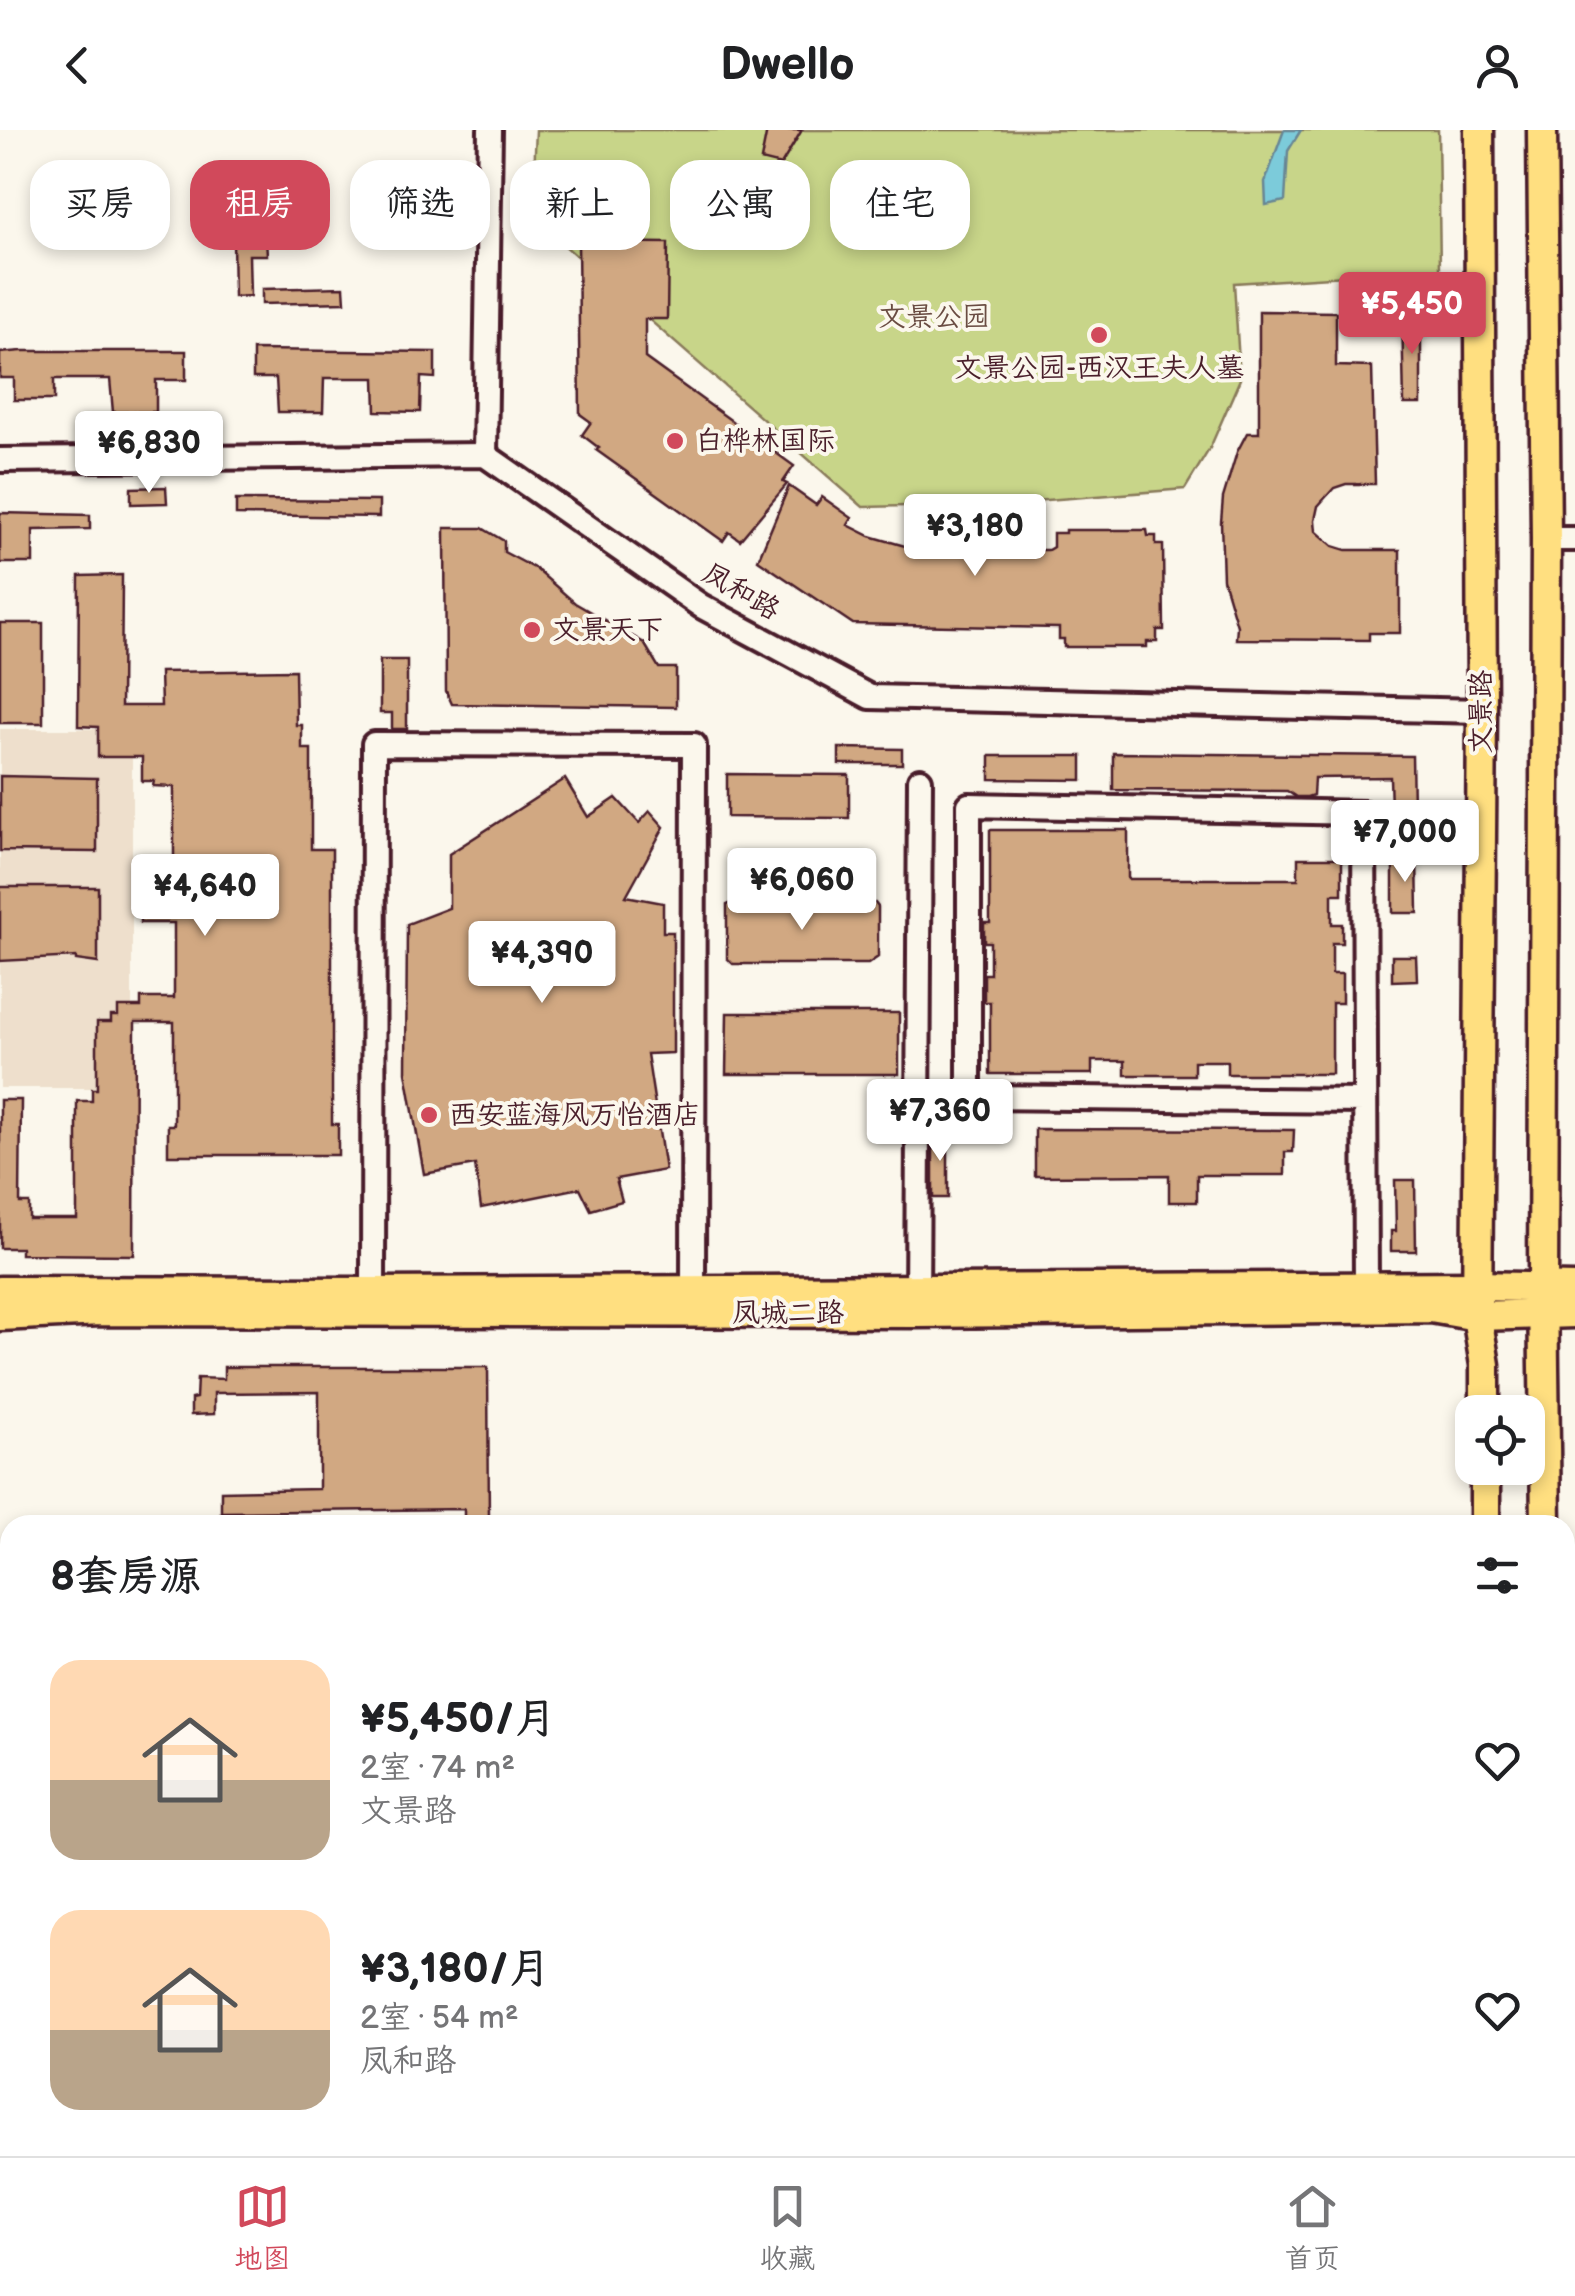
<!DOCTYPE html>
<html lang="zh">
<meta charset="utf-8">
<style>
:root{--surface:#fff;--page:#f2f2f2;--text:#202124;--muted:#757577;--line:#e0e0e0;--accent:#d1495b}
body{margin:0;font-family:"Balsamiq Sans","LXGW WenKai TC",sans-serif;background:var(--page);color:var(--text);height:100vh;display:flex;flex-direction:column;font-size:38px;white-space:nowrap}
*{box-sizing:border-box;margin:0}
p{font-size:32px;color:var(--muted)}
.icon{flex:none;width:55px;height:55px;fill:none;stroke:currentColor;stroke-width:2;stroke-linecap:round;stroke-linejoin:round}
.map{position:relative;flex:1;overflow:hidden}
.side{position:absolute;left:0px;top:1385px;width:1575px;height:642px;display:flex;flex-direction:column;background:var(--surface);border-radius:30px 30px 0 0;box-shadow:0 5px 15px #0003}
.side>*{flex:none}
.hud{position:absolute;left:30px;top:30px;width:1000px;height:90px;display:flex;gap:20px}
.fabs{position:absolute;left:1455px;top:1265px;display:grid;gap:20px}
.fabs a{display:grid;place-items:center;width:90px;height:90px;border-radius:20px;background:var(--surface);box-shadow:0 5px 15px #0003;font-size:50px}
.price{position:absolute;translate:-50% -85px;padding:0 22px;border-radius:10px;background:#fff;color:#222;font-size:32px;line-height:65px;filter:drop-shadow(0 2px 5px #0008)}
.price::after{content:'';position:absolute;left:50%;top:60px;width:30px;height:22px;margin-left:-15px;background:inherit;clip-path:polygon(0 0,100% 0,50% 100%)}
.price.active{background:var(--accent);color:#fff}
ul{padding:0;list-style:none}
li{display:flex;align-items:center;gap:30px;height:250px;padding:0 50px}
li span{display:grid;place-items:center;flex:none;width:280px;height:200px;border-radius:30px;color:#555}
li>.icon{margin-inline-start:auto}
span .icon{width:120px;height:120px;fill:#fffc;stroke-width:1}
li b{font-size:42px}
h2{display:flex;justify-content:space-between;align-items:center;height:120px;padding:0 50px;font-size:42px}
.chip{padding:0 35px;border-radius:30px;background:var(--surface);box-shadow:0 5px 15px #0003;font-size:35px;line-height:90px}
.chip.active{background:var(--accent);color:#fff}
header{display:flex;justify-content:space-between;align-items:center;height:130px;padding:0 50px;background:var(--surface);font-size:45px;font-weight:700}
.dock{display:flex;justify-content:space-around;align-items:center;height:140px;border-top:2px solid var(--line);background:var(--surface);font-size:28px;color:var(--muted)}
.dock a{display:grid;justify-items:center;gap:5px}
.dock .active{color:var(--accent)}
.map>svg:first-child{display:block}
.built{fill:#eedfcc}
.green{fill:#c8d589;stroke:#897a5a;stroke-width:2.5}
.water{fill:#7ccbda;stroke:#688694;stroke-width:2.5}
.building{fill:#d1a882;stroke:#4a1f2b;stroke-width:2.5}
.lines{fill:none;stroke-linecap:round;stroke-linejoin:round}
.minor-casing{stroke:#4a1f2b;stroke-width:30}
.major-casing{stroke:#4a1f2b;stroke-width:35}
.minor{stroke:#fbf7ec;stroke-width:22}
.major{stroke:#ffdf80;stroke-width:28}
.poi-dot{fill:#d1495b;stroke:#fbf7ec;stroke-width:4}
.labels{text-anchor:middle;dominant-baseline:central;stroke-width:8;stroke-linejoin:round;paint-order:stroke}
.park-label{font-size:28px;fill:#6a4c42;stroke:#fbf7ec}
.poi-label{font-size:28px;fill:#4a1f2b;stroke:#fbf7ec;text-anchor:start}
.street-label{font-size:28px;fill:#4a1f2b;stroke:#fbf7ec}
</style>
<header><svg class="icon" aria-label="back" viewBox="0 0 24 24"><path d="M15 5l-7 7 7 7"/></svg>Dwello<svg class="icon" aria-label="person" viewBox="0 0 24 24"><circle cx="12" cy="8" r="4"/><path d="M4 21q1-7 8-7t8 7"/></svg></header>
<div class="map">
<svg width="1575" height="2026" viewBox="0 0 1575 2026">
<rect width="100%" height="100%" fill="#fbf7ec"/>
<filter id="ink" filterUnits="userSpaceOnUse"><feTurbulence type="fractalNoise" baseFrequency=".01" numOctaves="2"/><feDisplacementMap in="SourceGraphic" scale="20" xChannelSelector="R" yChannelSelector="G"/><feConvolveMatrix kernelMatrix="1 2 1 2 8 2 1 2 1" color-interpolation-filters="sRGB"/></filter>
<g filter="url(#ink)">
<!-- built -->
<rect class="built" x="0" y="599" width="132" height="359"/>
<!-- green -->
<path class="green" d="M536,0h902l2,140 -206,13 6,96 -30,69 -25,41 -188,15 -134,3 -331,-290z"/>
<!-- water -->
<path class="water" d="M1284,0h17l-13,21 -3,50 -19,4 -1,-23z"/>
<!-- building -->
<g class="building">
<path d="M767,0h35l-21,35 -20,-5z"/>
<path d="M266,108l1,17h-18l1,41 -16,1 -1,-58z"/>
<path d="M578,112l90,1 -1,76h-22v39l149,108 -11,16 4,2 -47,56 -11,-8 -6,9 -127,-91 3,-2 -17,-13 9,-13 -11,-8z"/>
<path d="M344,157l1,15 -83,2v-15z"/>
<path d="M1259,181l77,1v54l36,1 3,117h-29l-12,4 -16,18 -3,14 1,11 17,15 13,4h54v83h-31v7l-133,-1 1,-13 -14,-47 -2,-57 2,-24 14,-46 10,-19h12z"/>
<path d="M1402,182h19v92h-17z"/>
<path d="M253,220l182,2v26l-14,-1 -1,35 -44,-1 -1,-33h-51l-1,34h-45l-2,-34h-23z"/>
<path d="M22,221h164v29h-30v32h-43l-3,-33h-56v21h-40v-22h-14v-25z"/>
<path d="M789,356l27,19 6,-8 30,21 -4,7 22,11 35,10 35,1 22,-7 24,-1v11h62l5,-3v-14h12v-3h82l1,6h8v9h7l1,85h-7v12h-10v5h-83v-8h-5v-11l-206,-4 -95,-64z"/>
<path d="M166,357l1,16 -36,1v-16z"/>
<path d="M236,370l143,1v16l-143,-2z"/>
<path d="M0,383l90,2v14l-57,1v33h-33z"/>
<path d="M445,398h37l22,13v11l32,17 39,34 69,40 15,25h17v39l-224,-3 -6,-13z"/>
<path d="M122,445l-1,131h40l-1,-34 135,-2 1,55h6v24h9v100h21v275h6v31h-170v-30h6v-103h-39l-1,233 -113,-1v-6h-21v-148h21l-1,103h9v16h48v-118h15v-12h5v-67h14v-6h7v-9h23v-9h33v-75h-34v-40h34v-96l-21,-1 1,-5h-12v-24h-44v-30l-20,-1 1,-150z"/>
<rect x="0" y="493" width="43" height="100"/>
<path d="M380,530h27v69h-15v-16h-12z"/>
<path d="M839,618l63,1v15h-63z"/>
<path d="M1113,623l299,3 1,52 -22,1 -1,-32 -76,1 -1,17 -6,2h-11l-9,-6 -174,-1z"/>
<path d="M990,626h92v24l-92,-1z"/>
<path d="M727,644l122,1v43l-122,-1z"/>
<path d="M0,646l97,2v74l-97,-1z"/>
<path d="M565,649l23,38 28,-19 23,25 11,-12 14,16 -38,69 37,7v29h10v121l-26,1 18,116 -49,9 6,22 -31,9 -11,-22 -99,20 -6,-43 -51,9 -18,-102 1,-148 42,-16v-54z"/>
<path d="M990,700h138v49h170v-21h44v36h-10v30h10v19h-10v31h10v29h-10v71h-105v-13h-33v14h-69v-14h-33v13h-102v-72h-6v-28h6v-32h-6v-19h6z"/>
<path d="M1417,726l1,57h-25v-56z"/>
<path d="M0,757h98v76l-22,-3v-3l-76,4z"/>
<path d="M734,772l141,1 3,4v50l-10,7h-135l-6,-6v-53z"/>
<path d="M1392,826h24l1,24 -25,1z"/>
<path d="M727,883h172v61h-173z"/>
<path d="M1035,999l259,1 -1,22h-8v23h-88v27h-28v-27l-134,1z"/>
<rect x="933" y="1001" width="15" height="67"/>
<path d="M1395,1050h20l1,71h-25v-20h5z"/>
<path d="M224,1237h264l1,158h-25v-16l-243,3v-21l98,-2v-97l-105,1v21l-23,1v-16l5,-1 1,-20 27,1z"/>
</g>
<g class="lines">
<!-- minor casing -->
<g class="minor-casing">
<g id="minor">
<path d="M485,325l5,-325"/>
<path d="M0,330l485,-5 216,151 169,91 612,14"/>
<path d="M1546,409h29"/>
<path d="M1365,971l-396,-4v-292l395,8 2,473"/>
<path d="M373,1162l1,-548 320,1 -1,546"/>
<path d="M917,1175l3,-525"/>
</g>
</g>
<!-- major casing -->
<g class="major-casing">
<g id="major">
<path d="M1479,0l3,581 -5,605 8,49v47"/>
<path d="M1542,0l4,409 -3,749 3,237"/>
<path d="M0,1161l373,1 1105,-6 97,2"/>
<path d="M0,1186l101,-5 816,2 514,-5 46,8 98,-3"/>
<path d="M1485,1338v57"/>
<path d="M1486,2018v8"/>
<path d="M1546,2026v-8"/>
</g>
</g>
<!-- minor -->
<use href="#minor" class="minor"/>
<!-- major -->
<use href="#major" class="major"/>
</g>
</g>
<!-- markers -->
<g class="poi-dot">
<circle cx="1099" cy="205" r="10"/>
<circle cx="675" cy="311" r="10"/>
<circle cx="532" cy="500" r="10"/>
<circle cx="429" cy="985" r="10"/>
</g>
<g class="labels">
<!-- park labels -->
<g class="park-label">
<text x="934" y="187">文景公园</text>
</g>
<!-- poi labels -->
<g class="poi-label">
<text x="1099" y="238" text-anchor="middle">文景公园-西汉王夫人墓</text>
<text x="695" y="311">白桦林国际</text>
<text x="552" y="500">文景天下</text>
<text x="449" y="985">西安蓝海风万怡酒店</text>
</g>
<!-- street labels -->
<g class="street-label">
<text transform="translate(741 462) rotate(30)">凤和路</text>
<text transform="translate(1481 582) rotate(-90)">文景路</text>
<text x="788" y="1183">凤城二路</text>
</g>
</g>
</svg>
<div class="fabs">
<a><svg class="icon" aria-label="locate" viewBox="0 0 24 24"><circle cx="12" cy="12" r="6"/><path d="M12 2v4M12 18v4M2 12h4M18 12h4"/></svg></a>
</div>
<b class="price active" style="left:1412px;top:227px">¥5,450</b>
<b class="price" style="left:149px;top:366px">¥6,830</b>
<b class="price" style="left:975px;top:449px">¥3,180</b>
<b class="price" style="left:1405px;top:755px">¥7,000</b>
<b class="price" style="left:802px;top:803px">¥6,060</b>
<b class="price" style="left:205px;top:809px">¥4,640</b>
<b class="price" style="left:542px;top:876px">¥4,390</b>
<b class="price" style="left:940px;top:1034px">¥7,360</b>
<div class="hud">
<a class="chip">买房</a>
<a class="chip active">租房</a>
<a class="chip">筛选</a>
<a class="chip">新上</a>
<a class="chip">公寓</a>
<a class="chip">住宅</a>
</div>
<section class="side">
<h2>8套房源<svg class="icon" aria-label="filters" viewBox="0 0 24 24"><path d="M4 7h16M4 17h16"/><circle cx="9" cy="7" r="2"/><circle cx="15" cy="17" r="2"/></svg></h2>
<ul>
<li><span style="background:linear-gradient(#ffd9b3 60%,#b9a48a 0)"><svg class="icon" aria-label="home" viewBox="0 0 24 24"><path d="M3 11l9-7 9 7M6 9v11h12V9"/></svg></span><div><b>¥5,450/月</b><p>2室 · 74 m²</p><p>文景路</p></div><svg class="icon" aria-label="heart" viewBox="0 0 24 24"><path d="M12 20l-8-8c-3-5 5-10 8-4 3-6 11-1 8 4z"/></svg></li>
<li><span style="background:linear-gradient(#ffd9b3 60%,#b9a48a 0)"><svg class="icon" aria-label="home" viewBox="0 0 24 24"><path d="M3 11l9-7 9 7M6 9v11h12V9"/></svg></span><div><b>¥3,180/月</b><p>2室 · 54 m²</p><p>凤和路</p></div><svg class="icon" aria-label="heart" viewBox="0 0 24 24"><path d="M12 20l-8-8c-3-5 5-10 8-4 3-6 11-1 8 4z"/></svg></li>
</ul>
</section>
</div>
<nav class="dock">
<a class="active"><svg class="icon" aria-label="map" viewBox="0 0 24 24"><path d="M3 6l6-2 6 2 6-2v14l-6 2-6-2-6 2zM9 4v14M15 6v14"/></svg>地图</a>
<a><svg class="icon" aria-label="saved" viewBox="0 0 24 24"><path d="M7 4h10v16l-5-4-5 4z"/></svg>收藏</a>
<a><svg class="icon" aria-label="home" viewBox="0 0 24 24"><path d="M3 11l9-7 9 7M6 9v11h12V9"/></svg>首页</a>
</nav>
